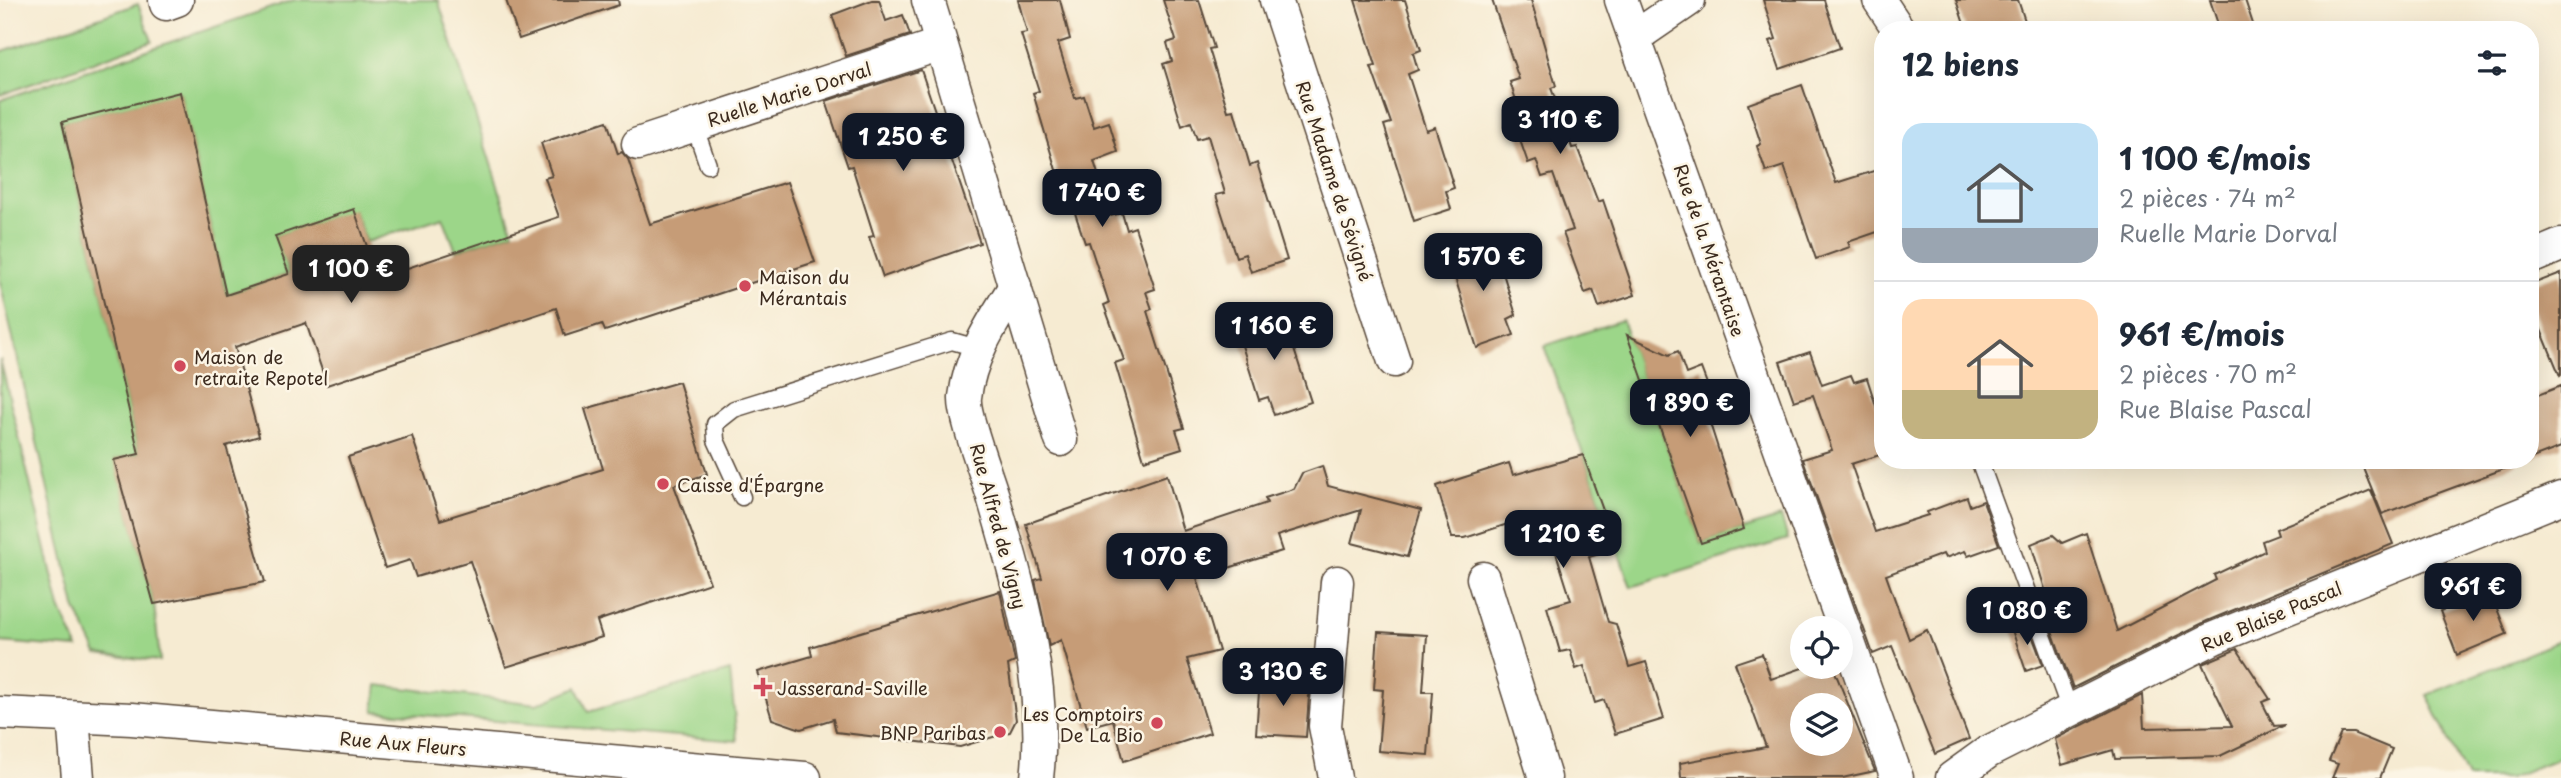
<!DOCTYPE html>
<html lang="fr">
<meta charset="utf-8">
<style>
:root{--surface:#fff;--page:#f6f6f7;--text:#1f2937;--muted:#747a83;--line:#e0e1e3;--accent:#111827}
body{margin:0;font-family:"Playpen Sans",sans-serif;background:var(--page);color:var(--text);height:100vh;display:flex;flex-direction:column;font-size:26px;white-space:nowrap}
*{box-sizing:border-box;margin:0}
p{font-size:23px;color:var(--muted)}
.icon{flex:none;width:38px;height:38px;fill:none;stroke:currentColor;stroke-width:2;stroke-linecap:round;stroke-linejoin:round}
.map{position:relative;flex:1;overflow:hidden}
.details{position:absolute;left:1874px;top:21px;width:665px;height:448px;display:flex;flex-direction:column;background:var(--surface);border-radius:28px;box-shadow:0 7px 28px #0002}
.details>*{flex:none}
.buttons{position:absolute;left:1790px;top:616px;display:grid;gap:14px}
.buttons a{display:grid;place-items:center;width:63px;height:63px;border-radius:50%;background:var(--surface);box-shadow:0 7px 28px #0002;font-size:35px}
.price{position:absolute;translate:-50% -60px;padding:0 16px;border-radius:14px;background:var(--accent);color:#fff;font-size:23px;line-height:46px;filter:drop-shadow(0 2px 4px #0008)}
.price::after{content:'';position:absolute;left:50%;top:42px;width:21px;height:16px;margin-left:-10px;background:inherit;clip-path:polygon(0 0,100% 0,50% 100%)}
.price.current{background:#222;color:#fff}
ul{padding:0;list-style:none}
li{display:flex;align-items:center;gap:21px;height:175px;padding:0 28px}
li+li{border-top:2px solid var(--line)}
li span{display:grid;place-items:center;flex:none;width:196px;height:140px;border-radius:21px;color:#555}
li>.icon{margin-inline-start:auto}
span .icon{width:84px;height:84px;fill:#fffc;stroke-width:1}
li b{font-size:30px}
h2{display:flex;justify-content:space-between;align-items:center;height:84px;padding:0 28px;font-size:30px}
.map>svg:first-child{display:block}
.green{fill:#9cd689;stroke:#6c8054;stroke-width:2}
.building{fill:#c69c77;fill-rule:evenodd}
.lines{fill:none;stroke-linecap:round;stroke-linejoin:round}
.service-casing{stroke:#574739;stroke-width:19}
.minor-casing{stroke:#574739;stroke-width:35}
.service{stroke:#fff;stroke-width:16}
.minor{stroke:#fff;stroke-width:32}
.poi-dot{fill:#d1495b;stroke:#fcf5e5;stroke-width:2.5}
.labels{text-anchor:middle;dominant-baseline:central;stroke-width:5;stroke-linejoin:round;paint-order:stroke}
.street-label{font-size:18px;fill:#3b2a1e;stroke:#fcf5e5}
.poi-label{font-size:18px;fill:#3b2a1e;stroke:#fcf5e5;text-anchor:start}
</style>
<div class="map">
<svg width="2561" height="778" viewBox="0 0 2561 778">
<rect width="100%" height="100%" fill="#fcf5e5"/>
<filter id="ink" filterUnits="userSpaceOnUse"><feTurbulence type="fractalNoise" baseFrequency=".0143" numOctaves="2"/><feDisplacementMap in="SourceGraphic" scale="14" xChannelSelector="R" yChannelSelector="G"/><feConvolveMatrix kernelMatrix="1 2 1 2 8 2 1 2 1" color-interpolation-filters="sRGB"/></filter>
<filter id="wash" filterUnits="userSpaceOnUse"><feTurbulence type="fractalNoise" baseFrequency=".00686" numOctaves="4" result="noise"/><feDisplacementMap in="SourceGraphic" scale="28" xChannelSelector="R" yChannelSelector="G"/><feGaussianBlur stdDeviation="1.57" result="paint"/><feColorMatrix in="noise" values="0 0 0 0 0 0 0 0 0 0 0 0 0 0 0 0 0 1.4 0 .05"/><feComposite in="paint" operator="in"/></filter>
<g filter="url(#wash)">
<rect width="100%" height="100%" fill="#f6ebd2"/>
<!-- green -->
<g class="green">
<path d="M294,0h144l75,232 -57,19 -13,-34 -77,25 -12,-32 -78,26 13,38 -63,21 -46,-202 -118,29 77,332 -24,6 39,144 6,57 -63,-7 -22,-47 -75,-325v-182z"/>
<path d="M138,4l14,37 -152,54v-43z"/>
<path d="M1622,320l79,223 80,-26 7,22 -157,48 -87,-241z"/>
<path d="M0,359l60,249 18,40 -78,-6z"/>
<path d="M2561,640v117l-52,21h-42l-40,-83z"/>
<path d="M730,671l7,70 -363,-30 3,-26 160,19 40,-17 11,25z"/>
</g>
<g id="blocks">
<!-- building -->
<g class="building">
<path d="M506,0h112l1,5 -100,34z"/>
<path d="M872,0h7l7,21 17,-6 7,20 -64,21 -14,-41z"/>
<path d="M1018,0h42l10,39 -12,4 17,55 9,-2 10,31 15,-5 9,30 -24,9 17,55 11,-3 5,17 8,-3 20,62 -9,3 6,17 -5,2 37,117 -8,2 6,18 -38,12 -29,-97 9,-3 -20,-55 5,-2 -20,-61 -4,1 -18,-54 -5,1 -29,-97 6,-2 -18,-57 6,-1z"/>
<path d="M1163,0h36l15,48 -5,1 19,62 6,-1 16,56 7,-3 30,97 -36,12 -6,-18 -9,3 -20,-62 9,-2 -17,-57 -11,3 -6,-17 -9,4 -19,-62 9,-3 -5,-18 9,-3z"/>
<path d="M1355,0h50l16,50 -8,3 5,17 -10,4 18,56 9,-3 19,61 -8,3 5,18 -37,12 -30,-96 7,-2 -20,-56 5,-1z"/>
<path d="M1492,0h39l25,86 -5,2 11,29 10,31 5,-1 21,55 5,-2 32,95 -36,12 -6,-17 -8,3 -22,-60 10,-3 -20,-56 -11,3 -6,-17 -8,3 -21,-60 9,-3 -6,-18 9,-3z"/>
<path d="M1763,0h61l16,48 -60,21 -10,-28 6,-2z"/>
<path d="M1956,0h62l10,30h-62z"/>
<path d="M2210,0h35l10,30h-35z"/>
<path d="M921,70l59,173 -97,34 -14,-40 5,-1 -22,-70 -4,1 -22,-66z"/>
<path d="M1802,85l34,98 47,-15v62l-35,12 2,5 -34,12 -32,-93 -18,6 -9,-26 4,-2 -13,-40z"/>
<path d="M180,92l46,203 63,-21 -14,-38 79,-27 24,69 181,-61 -14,-39 7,-2 -11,-33 66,-22 11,33 4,-2 6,7 22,65 137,-42 28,80 -210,69 -3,-7 -37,12 -9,-28 -229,77 -21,-62 -71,24 24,89 -33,10 39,136 -111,22 -40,-144 25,-6 -77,-332z"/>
<path d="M1483,240l5,16 9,-2 19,61 -8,4 6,16 -37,13 -30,-96z"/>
<path d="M2561,273v102l-1,1 -30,-73v-18z"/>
<path d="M1280,306l31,96 -37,13 -6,-18 -9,3 -19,-61 9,-3 -6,-17z"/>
<path d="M1627,335l42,20 9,-4 8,23 15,-6 14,37 -10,3 39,121 -43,14z"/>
<path d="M1810,352l12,33 29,-10 3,7 13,-4 16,50v26l-32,10 24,68 53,-17 -1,-3 40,-15 3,9 13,-5 16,44 -31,11 -3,-5 -20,7 -2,-4 -57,21 23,64 18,-9 42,109 -34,15 -43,-108 -19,8 -70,-195 29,-9 -19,-55 -19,6 -14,-39z"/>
<path d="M679,382l28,92 -33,11 36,98 -113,38 5,16 -96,30 -36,-106 -54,16 -6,-17 -25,8 -37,-111 64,-21 28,84 163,-51 -18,-60z"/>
<path d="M2561,386v61l-31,12v-61z"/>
<path d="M1583,455l34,94 -28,8 19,65 8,2 13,43 17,-5 18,57 -49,15 -11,-34 -9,3 -11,-37 -8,3 -6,-19 -10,2 -13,-45 24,-7 -26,-82 -17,6 -2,-6 -61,20h-13l-15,-52 72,-23 4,12z"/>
<path d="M2360,460h157v4l-135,50z"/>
<path d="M1322,466l6,20 93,24 -14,47 -55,-14 9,-33 -84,26 5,15 -85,27 22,73 -32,8 23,74 -86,28 -11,-41 -26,7 -26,-87 -12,6 -14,-66 7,-2 -16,-54 141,-49 16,56 84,-28 -2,-5 29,-9 8,-16z"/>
<path d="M2371,490l22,54 -186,77 -134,67 -26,-71 6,-2 -22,-71 22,-9 9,8 24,-10 31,98 99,-51 -2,-5 51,-24 -3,-10 16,-6 -2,-6z"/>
<path d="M1000,591l15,71 -7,3 8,55 -6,12 -50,15 -124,-15 -3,-13 -32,10 -29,-10 -14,-47 54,-16 -2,-9z"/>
<path d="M2490,591l17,43 -50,21 -17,-44z"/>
<path d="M2027,622l16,43 -17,6 -15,-44z"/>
<path d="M1378,632l49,3 -4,57h10l-5,63 -50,-4 5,-61 -9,-1z"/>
<path d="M2237,649l33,50 -8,3 12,24 11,-1 -65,31 -105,3 -2,-9 -51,15 -7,-26 87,-44 2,33 88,-2 -30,-62z"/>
<path d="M1762,654l9,25 34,-12h28l42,104 -33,7h-161l-1,-15 86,-16 -31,-84zM1802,705h39v39h-39z"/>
<path d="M1260,678l50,3 -4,56 -50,-3z"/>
<path d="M2341,733h12l39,16 -12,29h-48l6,-14 -9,-3z"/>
</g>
</g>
</g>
<g filter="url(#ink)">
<use href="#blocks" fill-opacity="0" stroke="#574739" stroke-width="2"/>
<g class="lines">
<!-- service casing -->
<g class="service-casing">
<g id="service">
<path d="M694,125l14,40"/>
<path d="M1979,460l91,250"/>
<path d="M742,497l-26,-57 -1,-16 19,-15 218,-68 25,7"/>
</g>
</g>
<!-- minor casing -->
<g class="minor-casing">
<g id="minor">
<path d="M165,0l1,4 11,-4"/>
<path d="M928,0l133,440"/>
<path d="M1276,0l118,361"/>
<path d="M1621,0l276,778"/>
<path d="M1879,0l20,30"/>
<path d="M1635,37l54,-37"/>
<path d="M638,144l303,-100"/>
<path d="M2530,258l31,-13"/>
<path d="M1015,286c-22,36 -45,69 -50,111 -2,18 23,82 29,103 26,89 54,185 43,278"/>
<path d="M1483,578l62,200"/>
<path d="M0,713l132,6 673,59"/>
<path d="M73,717l5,61"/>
<path d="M1335,778l-10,-52 12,-144"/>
<path d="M1952,778l36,-26 226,-114 347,-140"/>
</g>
</g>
<!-- service -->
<use href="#service" class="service"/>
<!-- minor -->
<use href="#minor" class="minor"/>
</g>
</g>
<!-- markers -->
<g class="poi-dot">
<circle cx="745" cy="286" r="7"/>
<circle cx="180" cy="366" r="7"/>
<circle cx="663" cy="484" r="7"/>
<path d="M759.5 676.5h7v7h7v7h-7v7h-7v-7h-7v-7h7z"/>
<circle cx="1157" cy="723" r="7"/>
<circle cx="1000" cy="732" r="7"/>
</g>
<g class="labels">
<!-- street labels -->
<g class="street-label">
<text transform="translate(789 94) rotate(-18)">Ruelle Marie Dorval</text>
<text transform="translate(1335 181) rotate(72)">Rue Madame de Sévigné</text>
<text transform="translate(1710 250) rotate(71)">Rue de la Mérantaise</text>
<text transform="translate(999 526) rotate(75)">Rue Alfred de Vigny</text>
<text transform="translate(2271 616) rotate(-23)">Rue Blaise Pascal</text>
<text transform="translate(403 743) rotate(5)">Rue Aux Fleurs</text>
</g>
<!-- poi labels -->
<g class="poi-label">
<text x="759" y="276">Maison du<tspan x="759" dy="21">Mérantais</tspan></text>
<text x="194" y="356">Maison de<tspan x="194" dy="21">retraite Repotel</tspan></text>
<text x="677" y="484">Caisse d'Épargne</text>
<text x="777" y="687">Jasserand-Saville</text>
<text x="1143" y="713" text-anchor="end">Les Comptoirs<tspan x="1143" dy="21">De La Bio</tspan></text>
<text x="986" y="732" text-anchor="end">BNP Paribas</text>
</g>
</g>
</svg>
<div class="buttons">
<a><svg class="icon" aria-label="locate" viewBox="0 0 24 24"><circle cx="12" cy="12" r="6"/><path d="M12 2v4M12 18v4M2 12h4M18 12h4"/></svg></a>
<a><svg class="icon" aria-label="layers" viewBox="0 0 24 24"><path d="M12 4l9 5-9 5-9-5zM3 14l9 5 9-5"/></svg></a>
</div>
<b class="price" style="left:1560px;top:156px">3 110 €</b>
<b class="price" style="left:903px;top:173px">1 250 €</b>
<b class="price" style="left:1102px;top:229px">1 740 €</b>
<b class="price" style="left:1483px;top:293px">1 570 €</b>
<b class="price current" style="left:351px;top:305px">1 100 €</b>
<b class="price" style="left:1274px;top:362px">1 160 €</b>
<b class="price" style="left:1690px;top:439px">1 890 €</b>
<b class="price" style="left:1563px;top:570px">1 210 €</b>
<b class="price" style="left:1167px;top:593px">1 070 €</b>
<b class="price" style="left:2473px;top:623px">961 €</b>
<b class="price" style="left:2027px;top:647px">1 080 €</b>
<b class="price" style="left:1283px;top:708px">3 130 €</b>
<section class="details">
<h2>12 biens<svg class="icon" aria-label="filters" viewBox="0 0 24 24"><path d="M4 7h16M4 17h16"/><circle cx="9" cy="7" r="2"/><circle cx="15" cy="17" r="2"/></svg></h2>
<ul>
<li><span style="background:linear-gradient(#bfe0f5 75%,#9aa5b1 0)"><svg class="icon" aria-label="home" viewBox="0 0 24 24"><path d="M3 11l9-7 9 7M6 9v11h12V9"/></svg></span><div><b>1 100 €/mois</b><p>2 pièces · 74 m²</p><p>Ruelle Marie Dorval</p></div></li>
<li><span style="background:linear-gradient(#ffd9b3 65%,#c2b280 0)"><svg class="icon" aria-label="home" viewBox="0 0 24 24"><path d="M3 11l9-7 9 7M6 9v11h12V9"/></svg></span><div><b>961 €/mois</b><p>2 pièces · 70 m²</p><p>Rue Blaise Pascal</p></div></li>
</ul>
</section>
</div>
